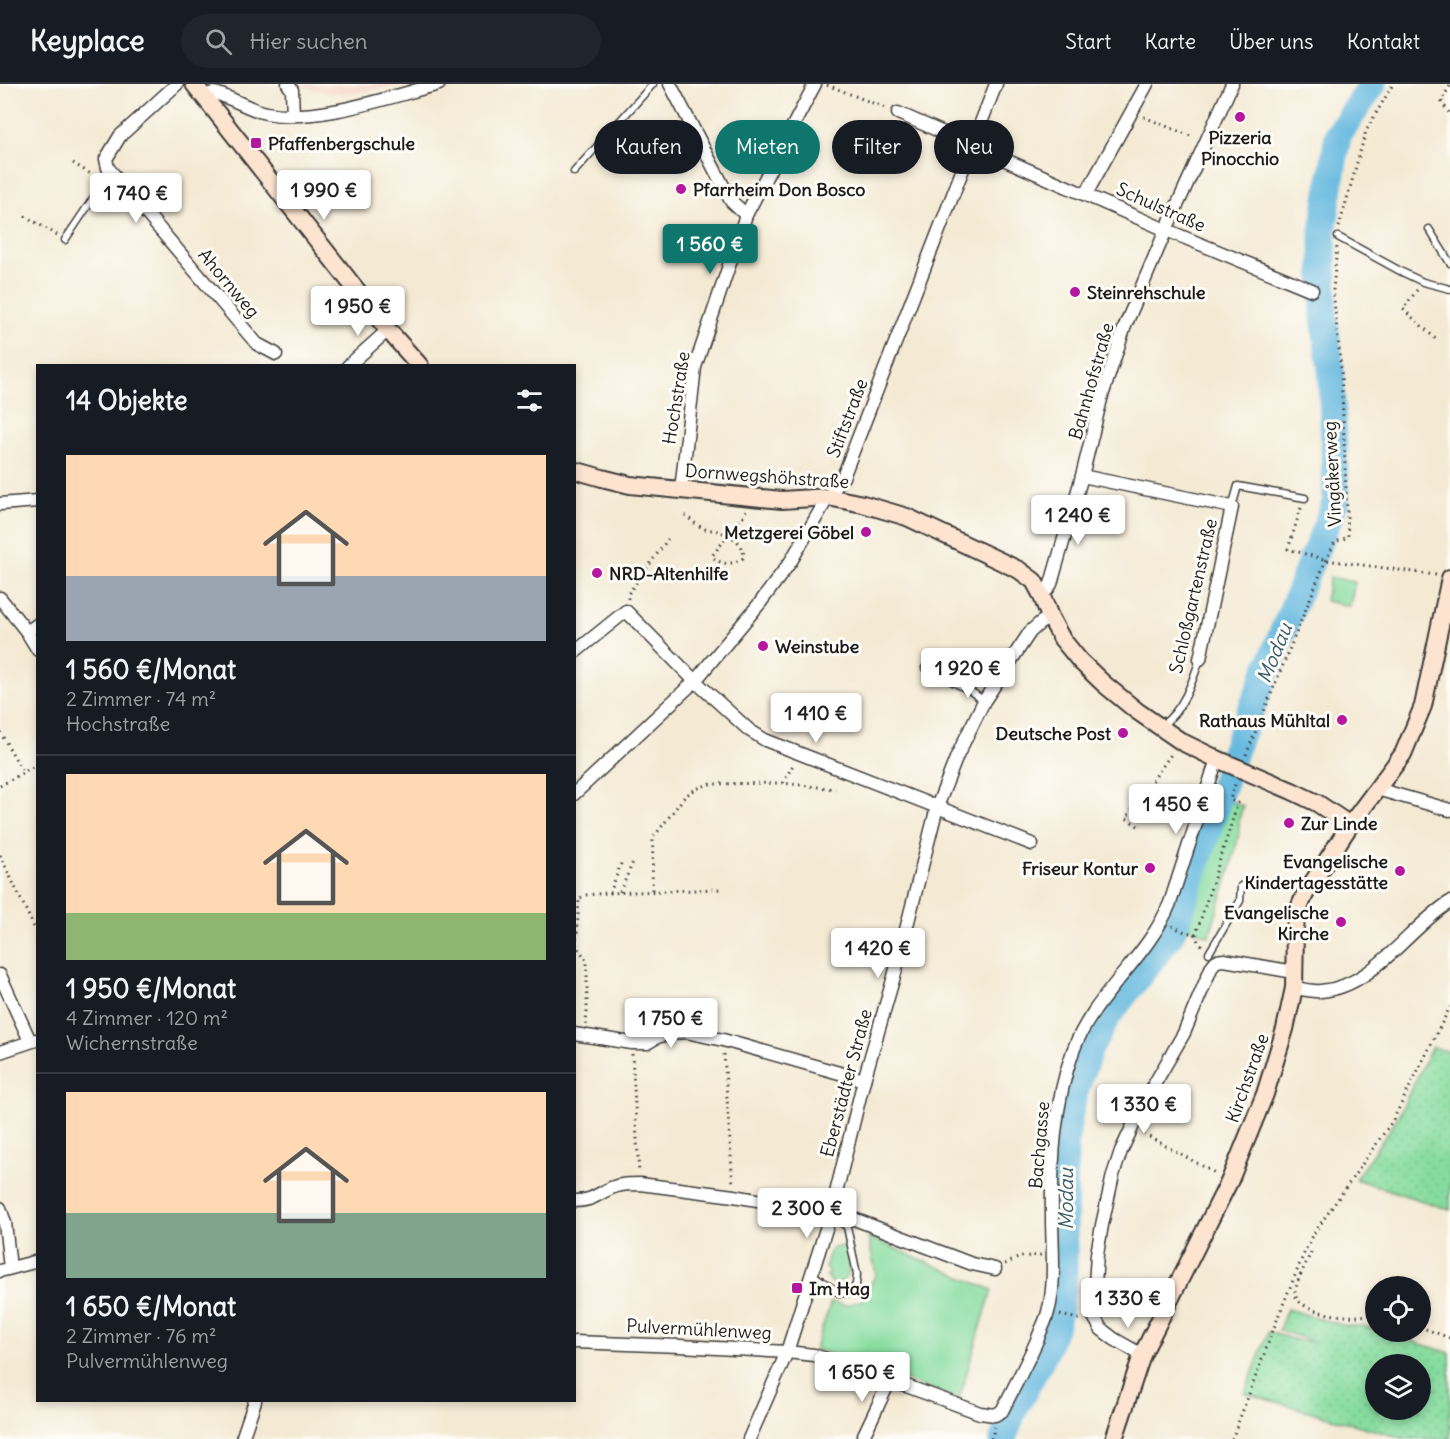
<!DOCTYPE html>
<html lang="de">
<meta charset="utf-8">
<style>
:root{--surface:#171b24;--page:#20242c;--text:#f1f3f6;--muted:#9ea1a6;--line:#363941;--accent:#0f766e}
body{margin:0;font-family:Delius,sans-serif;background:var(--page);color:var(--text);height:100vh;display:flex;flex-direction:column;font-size:22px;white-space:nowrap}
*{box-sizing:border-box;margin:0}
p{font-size:20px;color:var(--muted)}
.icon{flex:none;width:33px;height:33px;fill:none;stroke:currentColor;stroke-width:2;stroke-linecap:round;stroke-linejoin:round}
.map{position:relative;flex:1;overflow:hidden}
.details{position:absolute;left:36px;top:280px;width:540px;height:1038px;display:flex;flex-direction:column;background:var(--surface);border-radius:0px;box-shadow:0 3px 9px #0003}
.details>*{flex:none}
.top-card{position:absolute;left:594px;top:36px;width:570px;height:54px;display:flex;gap:12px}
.controls{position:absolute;left:1365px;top:1192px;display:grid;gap:12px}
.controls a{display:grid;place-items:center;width:66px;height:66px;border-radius:50%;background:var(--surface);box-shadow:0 3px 9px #0003;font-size:30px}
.price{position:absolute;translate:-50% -51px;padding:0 14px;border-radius:6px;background:#fff;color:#222;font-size:20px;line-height:39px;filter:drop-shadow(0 2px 3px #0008)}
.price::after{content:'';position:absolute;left:50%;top:36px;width:18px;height:14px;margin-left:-9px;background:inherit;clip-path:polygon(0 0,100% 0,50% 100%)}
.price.current{background:var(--accent);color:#fff}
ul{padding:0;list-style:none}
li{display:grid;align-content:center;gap:12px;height:318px;padding:0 30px}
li+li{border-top:2px solid var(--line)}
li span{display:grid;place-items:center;height:186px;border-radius:0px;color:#555}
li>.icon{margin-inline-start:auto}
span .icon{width:108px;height:108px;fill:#fffc;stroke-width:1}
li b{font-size:26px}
h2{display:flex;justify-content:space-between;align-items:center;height:72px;padding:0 30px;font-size:26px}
.chip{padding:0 21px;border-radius:27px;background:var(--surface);box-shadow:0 3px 9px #0003;font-size:21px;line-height:54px}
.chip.current{background:var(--accent);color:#fff}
header{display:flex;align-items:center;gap:36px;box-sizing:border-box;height:84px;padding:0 30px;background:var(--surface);border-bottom:2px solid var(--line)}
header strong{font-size:28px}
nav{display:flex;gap:33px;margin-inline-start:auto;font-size:21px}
.search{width:420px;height:54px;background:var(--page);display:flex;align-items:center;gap:15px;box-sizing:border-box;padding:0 21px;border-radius:33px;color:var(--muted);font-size:22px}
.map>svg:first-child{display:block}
.built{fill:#f6d2c4}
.green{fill:#86dc9f;stroke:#517c5e;stroke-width:1.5}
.garden{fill:url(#garden-dots);stroke:#517c5e;stroke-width:1.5;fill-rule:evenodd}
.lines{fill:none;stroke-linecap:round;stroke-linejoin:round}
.river{stroke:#63b8df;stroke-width:27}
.lane-casing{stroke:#3c3b38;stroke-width:9}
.street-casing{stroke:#3c3b38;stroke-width:15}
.secondary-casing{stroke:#3c3b38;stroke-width:20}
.path{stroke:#3c3b38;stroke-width:3;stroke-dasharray:1.5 4.5;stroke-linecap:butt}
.lane{stroke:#fff;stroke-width:6}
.street{stroke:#fff;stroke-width:12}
.secondary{stroke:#fde4d0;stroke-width:16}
.poi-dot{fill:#b5179e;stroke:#fdfcf7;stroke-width:2}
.labels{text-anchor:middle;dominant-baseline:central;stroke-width:6;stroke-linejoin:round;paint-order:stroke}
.poi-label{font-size:18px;font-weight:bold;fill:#1c1c1c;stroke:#fdfcf7;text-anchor:start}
.street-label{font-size:18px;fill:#1c1c1c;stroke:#fdfcf7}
.water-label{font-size:20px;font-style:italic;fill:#385a6a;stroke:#fdfcf7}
</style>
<header>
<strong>Keyplace</strong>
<div class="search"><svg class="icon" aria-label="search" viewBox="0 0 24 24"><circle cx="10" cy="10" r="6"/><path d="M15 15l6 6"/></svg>Hier suchen</div>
<nav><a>Start</a><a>Karte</a><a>Über uns</a><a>Kontakt</a></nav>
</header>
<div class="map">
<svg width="1450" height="1355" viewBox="0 0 1450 1355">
<defs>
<pattern id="garden-dots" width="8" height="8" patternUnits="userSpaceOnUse" patternTransform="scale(1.5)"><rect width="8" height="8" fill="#86dc9f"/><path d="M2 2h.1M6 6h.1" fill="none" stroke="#73bc88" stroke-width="1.8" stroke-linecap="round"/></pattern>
</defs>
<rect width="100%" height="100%" fill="#fdfcf7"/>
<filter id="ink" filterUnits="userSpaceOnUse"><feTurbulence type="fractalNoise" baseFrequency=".0167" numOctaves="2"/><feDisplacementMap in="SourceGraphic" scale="12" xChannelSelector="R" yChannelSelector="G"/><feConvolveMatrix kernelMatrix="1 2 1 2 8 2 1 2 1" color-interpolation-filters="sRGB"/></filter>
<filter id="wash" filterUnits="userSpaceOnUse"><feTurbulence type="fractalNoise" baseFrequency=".008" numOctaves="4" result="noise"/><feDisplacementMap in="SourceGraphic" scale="24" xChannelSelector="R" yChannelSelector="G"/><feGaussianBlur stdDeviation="1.35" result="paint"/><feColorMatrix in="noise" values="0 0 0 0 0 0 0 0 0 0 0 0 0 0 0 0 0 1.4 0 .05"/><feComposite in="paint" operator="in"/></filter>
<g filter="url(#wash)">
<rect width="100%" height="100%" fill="#f4ead4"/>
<!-- built -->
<path class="built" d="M298,0h100l-26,7 -45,3z"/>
<!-- green -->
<g class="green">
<path d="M1330,493l25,5 -5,24 -25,-5z"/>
<path d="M1216,691l16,7 -15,46 11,-28 15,6 -4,13v15l-9,37 -21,65 -26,-10 -9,17 -33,42 -37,49 -13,29 -17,76 -2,31 2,82h-4l-5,61 -4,17 -44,93 -5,16h-17l53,-111 13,-204 11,-48 14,-36 15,-28 67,-84 5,-19 26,-71z"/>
<path d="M868,1153l124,53 -33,109 -144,-50 16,-47 14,3 17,-4 14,-27z"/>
<path d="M845,1161c5,17 10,30 -8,40l-6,-3 -5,-6 3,-3 -4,-6 6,-18z"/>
</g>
<!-- garden -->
<g class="garden">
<path d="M1432,963l18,5v158l-95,-31 40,-57z"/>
<path d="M1287,1225l59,17h18l11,4 1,2h7l67,21v86h-45l-160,-46 23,-61 32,9 15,1 -36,-12zM1376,1281h44v45h-44z"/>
</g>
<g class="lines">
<!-- river -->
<path class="river" d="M1003,1355l9,-25 31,-58 14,-36 7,-48 1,-130 6,-35 10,-34 10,-27 17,-30 62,-80 8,-17 57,-170 101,-248 -5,-130 -7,-55 -1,-85 15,-96 35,-51"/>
</g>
</g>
<g filter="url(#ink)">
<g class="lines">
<!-- lane casing -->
<g class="lane-casing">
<g id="lane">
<path d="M574,88l79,-88"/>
<path d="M1429,145l21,34"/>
<path d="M1338,153l64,35 21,10 27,7"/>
<path d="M65,156l39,-58 9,-8"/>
<path d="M1232,423l6,-21 67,12"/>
<path d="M925,584l44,22 15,11"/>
<path d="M1162,641c21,-15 30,-42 38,-66"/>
<path d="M1209,869l31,-52 1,-15"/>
<path d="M812,1190l27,19h10l7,-8 1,-11 -10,-47 -11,-9"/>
</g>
</g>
<!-- street casing -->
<g class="street-casing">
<g id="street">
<path d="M177,0l-57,52 -14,23 2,9 149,176 19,10"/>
<path d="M288,0l4,6 1,25"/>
<path d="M670,0l61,117 15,14"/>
<path d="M204,12l9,-3 5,1c16,5 33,16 48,19 51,10 123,-16 173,-29"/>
<path d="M898,29l268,117 146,60"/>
<path d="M1086,110l61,-110"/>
<path d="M348,282l40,-36"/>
<path d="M1082,392l150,31 -32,152"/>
<path d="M681,406l14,-123 51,-152 69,-131"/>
<path d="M0,420l38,-3"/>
<path d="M1041,510l6,-4 4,-6 31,-108 19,-77 24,-73 41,-96 66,-146"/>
<path d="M0,514l27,34 11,18"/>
<path d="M27,548l11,-8"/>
<path d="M574,569l52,-42 69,70 54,49 16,10 267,104"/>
<path d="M1377,705l73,21"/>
<path d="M574,710l121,-113 65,-78 31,-42 37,-64 15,-20 153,-393"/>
<path d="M0,891l30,66"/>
<path d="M1294,904c9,1 18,4 27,3 53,-4 88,-64 129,-89"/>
<path d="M574,950l58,9h15l10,-6 15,-4 14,-1 37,8 141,40"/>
<path d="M0,968l36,-12"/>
<path d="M574,1117c18,0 22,-6 37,-13 9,-4 18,-4 29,-4l94,12 97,17 23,6 118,45 23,5"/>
<path d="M0,1124l5,15 5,45"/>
<path d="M0,1187l38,-10"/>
<path d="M574,1258l106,4 107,6 27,3 76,25 90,33 15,2 7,-4c12,-24 25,-48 36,-73 3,-9 8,-17 10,-26 8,-27 4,-66 4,-95 -1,-56 2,-113 21,-166 21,-57 75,-93 97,-148l47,-144"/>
<path d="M1142,1271l-28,-16 -13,-10 -8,-14 4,-61 5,-29 11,-50 8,-24 23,-49 40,-69 28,-67 4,-5 8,-1 70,12"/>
<path d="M242,1355l13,-38"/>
<path d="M749,1355l38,-87 44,-139 33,-133 31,-107 42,-166 20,-51 27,-55 46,-69 10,-9 10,-6"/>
<path d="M862,1355l28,-59"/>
</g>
</g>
<!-- secondary casing -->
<g class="secondary-casing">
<g id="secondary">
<path d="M194,0l194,246 32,36"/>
<path d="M574,386l28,8 28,7 152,15 46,-3 35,7 44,13 112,53 15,11 7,13 9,23 12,22 18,22 24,23 33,27 45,31 35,17 75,32 25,12 33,22"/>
<path d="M1114,1355l28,-84 88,-175 35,-86 20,-65 9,-41 1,-59 2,-16 8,-19 45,-69 53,-71 20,-48 27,-128"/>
</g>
</g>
<!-- path -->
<g class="path">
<path d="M827,1l61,24"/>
<path d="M1450,2l-9,15 9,13"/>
<path d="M1144,33l49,20"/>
<path d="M73,79l24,15"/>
<path d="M25,132l32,19"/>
<path d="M1339,143l27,-96 27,-47"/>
<path d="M1417,206l-14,19 34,31"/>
<path d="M1301,424l-13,41 38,11 110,15"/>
<path d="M685,431c6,5 12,11 20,14 5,1 10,1 15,3 12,3 26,13 23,26 -11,7 -22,8 -31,-2l32,-41 2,-5"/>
<path d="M628,515v-5l40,-55"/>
<path d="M0,648l23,40"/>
<path d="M1246,671l80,-195 9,-18 13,-5 -7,-168 -8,-79 4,-44"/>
<path d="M783,699l11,-20"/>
<path d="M0,702l38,-22"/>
<path d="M1138,742l-12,-8 46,-65"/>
<path d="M0,771l34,72 4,-2"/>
<path d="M652,806l1,-52 32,-42 11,-7 13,-5 74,-1 52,6"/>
<path d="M620,808l13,-30"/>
<path d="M610,809l12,-32"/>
<path d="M1172,842l13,6 11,2"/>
<path d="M1202,861l-4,-3 -2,-8 42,-131 -8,-3 5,-16"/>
<path d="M586,941l1,-13v-52l-11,-14 3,-47 6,-4 23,-2 114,-4"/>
<path d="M632,970l7,119"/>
<path d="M724,970l9,131"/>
<path d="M1144,1050l73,40"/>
<path d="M1311,1168c-4,10 -15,30 -16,40 -1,17 39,24 52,24 10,1 19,-1 29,-2"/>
<path d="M1005,1180l15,-7 21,-2"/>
<path d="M1060,1231l23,5"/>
<path d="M1420,1243l30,11"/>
<path d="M991,1355l4,-12"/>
<path d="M1232,1355l48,-127 30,-73 83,-119 57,-113"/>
</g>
<!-- lane -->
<use href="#lane" class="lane"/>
<!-- street -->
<use href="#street" class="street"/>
<!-- secondary -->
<use href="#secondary" class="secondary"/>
</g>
</g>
<!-- markers -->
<g class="poi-dot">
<circle cx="1240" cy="33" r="6"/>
<rect x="250" y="53" width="12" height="12" rx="3"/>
<circle cx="681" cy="105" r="6"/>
<circle cx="1075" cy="208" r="6"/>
<circle cx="866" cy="448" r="6"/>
<circle cx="597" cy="489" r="6"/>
<circle cx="763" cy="562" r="6"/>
<circle cx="1342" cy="636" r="6"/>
<circle cx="1123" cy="649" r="6"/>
<circle cx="1289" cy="739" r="6"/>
<circle cx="1150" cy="784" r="6"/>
<circle cx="1400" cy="787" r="6"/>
<circle cx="1341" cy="838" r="6"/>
<rect x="791" y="1198" width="12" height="12" rx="3"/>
</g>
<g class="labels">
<!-- poi labels -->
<g class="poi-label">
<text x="1240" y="53" text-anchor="middle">Pizzeria<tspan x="1240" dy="21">Pinocchio</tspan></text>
<text x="268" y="59">Pfaffenbergschule</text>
<text x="693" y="105">Pfarrheim Don Bosco</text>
<text x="1087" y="208">Steinrehschule</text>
<text x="854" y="448" text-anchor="end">Metzgerei Göbel</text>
<text x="609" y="489">NRD-Altenhilfe</text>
<text x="775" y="562">Weinstube</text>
<text x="1330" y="636" text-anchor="end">Rathaus Mühltal</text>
<text x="1111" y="649" text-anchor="end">Deutsche Post</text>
<text x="1301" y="739">Zur Linde</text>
<text x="1388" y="777" text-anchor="end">Evangelische<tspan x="1388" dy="21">Kindertagesstätte</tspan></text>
<text x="1138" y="784" text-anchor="end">Friseur Kontur</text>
<text x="1329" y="828" text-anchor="end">Evangelische<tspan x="1329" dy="21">Kirche</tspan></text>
<text x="809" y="1204">Im Hag</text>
</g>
<!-- street labels -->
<g class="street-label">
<text transform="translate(1161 123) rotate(24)">Schulstraße</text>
<text transform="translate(229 199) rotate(50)">Ahornweg</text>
<text transform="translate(1091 297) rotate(-74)">Bahnhofstraße</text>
<text transform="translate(676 314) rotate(-81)">Hochstraße</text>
<text transform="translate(847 334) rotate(-69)">Stiftstraße</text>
<text transform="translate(1332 390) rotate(-93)">Vingåkerweg</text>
<text transform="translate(767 392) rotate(4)">Dornwegshöhstraße</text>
<text transform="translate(1193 512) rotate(-77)">Schloßgartenstraße</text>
<text transform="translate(1247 994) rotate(-70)">Kirchstraße</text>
<text transform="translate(846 999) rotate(-75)">Eberstädter Straße</text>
<text transform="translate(1039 1061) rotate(-85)">Bachgasse</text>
<text transform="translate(699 1245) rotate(3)">Pulvermühlenweg</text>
</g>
<!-- water labels -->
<g class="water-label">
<text transform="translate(1274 569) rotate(-68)">Modau</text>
<text transform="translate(1065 1115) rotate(-90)">Modau</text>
</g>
</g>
</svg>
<div class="controls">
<a><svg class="icon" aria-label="locate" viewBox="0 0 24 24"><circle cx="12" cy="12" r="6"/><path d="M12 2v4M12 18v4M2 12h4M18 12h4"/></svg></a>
<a><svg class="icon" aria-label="layers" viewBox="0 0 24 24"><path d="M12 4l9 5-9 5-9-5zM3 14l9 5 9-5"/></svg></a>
</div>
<b class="price" style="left:324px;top:137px">1 990 €</b>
<b class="price" style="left:136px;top:140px">1 740 €</b>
<b class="price current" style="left:710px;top:191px">1 560 €</b>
<b class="price" style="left:358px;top:253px">1 950 €</b>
<b class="price" style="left:1078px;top:462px">1 240 €</b>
<b class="price" style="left:968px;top:615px">1 920 €</b>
<b class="price" style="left:816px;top:660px">1 410 €</b>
<b class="price" style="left:1176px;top:751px">1 450 €</b>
<b class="price" style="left:878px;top:895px">1 420 €</b>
<b class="price" style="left:671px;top:965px">1 750 €</b>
<b class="price" style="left:1144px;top:1051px">1 330 €</b>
<b class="price" style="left:807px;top:1155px">2 300 €</b>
<b class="price" style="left:1128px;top:1245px">1 330 €</b>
<b class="price" style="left:862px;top:1319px">1 650 €</b>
<div class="top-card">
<a class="chip">Kaufen</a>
<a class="chip current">Mieten</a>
<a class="chip">Filter</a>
<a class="chip">Neu</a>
</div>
<section class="details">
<h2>14 Objekte<svg class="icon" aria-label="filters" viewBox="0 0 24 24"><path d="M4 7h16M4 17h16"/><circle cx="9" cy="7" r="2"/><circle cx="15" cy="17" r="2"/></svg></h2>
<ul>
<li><span style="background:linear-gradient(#ffd9b3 65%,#9aa5b1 0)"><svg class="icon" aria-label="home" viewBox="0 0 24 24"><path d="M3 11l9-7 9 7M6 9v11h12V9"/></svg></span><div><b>1 560 €/Monat</b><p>2 Zimmer · 74 m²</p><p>Hochstraße</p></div></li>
<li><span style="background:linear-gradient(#ffd9b3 75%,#8fb573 0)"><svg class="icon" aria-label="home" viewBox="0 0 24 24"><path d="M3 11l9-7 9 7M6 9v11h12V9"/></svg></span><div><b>1 950 €/Monat</b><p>4 Zimmer · 120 m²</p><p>Wichernstraße</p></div></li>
<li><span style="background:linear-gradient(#ffd9b3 65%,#7fa58c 0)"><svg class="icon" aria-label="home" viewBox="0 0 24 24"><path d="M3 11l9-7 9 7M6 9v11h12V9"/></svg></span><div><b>1 650 €/Monat</b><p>2 Zimmer · 76 m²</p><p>Pulvermühlenweg</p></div></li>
</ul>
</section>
</div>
